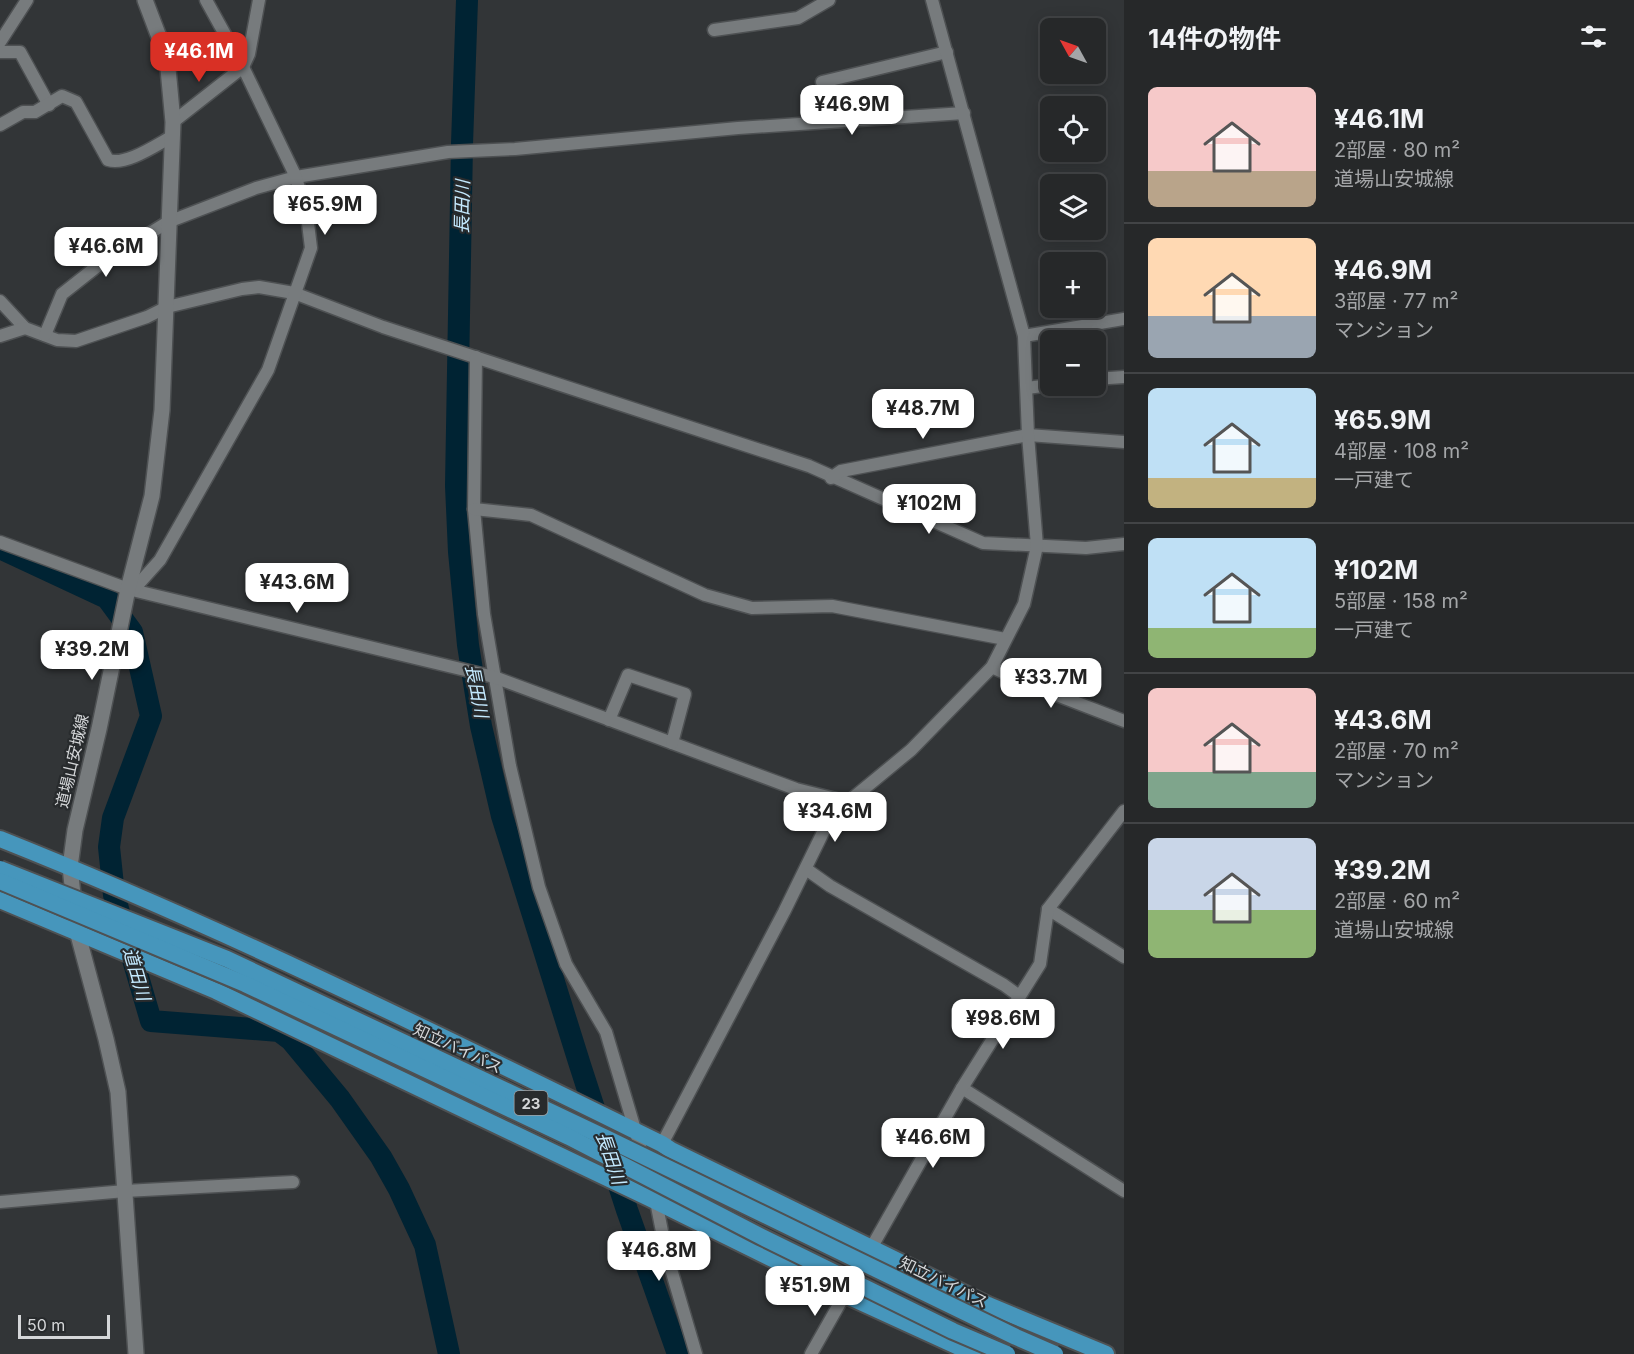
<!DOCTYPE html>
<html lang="ja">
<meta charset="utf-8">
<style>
:root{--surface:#262829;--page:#2e3031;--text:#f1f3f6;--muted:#a4a6a8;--line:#424446;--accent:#d93025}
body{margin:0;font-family:Inter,"Noto Sans JP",sans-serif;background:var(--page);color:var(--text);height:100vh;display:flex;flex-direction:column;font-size:22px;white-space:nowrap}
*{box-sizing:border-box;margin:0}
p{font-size:20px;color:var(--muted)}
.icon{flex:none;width:33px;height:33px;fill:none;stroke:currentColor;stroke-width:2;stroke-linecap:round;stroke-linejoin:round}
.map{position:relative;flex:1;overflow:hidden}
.drawer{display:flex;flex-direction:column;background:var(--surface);width:510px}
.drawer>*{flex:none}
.needle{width:39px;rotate:310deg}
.controls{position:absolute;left:1040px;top:18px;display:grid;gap:12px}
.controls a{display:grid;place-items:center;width:66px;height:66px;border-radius:9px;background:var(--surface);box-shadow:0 3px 15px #0003,0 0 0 2px var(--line);font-size:30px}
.scale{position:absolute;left:18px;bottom:15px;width:92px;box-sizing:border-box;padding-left:6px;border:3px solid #d5d7d9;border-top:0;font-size:16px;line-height:21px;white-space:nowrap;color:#d5d7d9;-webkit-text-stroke:4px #282b2d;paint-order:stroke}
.price{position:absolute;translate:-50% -51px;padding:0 14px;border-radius:12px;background:#fff;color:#222;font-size:20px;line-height:39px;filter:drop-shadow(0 2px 3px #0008)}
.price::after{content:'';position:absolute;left:50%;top:36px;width:18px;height:14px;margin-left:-9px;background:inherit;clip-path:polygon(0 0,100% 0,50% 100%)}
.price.selected{background:var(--accent);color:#fff}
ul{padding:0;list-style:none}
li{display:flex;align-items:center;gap:18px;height:150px;padding:0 24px}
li+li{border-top:2px solid var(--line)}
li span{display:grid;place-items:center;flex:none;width:168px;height:120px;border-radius:9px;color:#555}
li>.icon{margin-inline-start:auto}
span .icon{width:72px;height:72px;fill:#fffc;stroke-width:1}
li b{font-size:26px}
h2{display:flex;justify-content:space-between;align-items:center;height:72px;padding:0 24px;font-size:26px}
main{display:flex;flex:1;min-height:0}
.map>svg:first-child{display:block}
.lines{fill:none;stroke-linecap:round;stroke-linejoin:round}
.river{stroke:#002333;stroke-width:22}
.minor-casing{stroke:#4e5153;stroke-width:15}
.secondary-casing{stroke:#4e5153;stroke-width:18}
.trunk-casing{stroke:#4e5153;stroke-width:20}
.minor{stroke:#777b7d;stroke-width:12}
.secondary{stroke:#777b7d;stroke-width:15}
.trunk{stroke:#4696bc;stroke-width:16}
.trunk-bridge-casing{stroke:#4e5153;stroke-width:20;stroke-linecap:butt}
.trunk-bridge{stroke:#4696bc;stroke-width:16}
.labels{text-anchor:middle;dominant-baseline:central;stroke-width:4.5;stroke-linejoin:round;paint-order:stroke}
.shield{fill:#282b2d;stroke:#a1a3a5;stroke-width:1.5}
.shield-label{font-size:15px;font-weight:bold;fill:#d5d7d9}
.street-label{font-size:16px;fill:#d5d7d9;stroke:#282b2d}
.water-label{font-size:18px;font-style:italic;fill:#c4eaff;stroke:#282b2d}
</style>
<main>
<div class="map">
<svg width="1124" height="1354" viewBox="0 0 1124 1354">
<rect width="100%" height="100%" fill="#323537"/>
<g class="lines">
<!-- river -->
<g class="river">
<path d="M467,0l-5,144 -6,342 3,66 9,93 13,81 21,90 78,249 47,145 51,144"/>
<path d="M0,548l107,50 25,34 19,84 -38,102 -4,29 5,48 37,126 128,10 12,9 49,59 41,58 18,32 26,56 24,109"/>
</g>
<!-- minor casing -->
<g class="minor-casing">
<g id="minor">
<path d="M714,30l84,-12 31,-18"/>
<path d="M0,42l27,-42"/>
<path d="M0,52h20l29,53"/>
<path d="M822,82l125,-30"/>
<path d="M173,122l70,-55 6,-13 10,-54"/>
<path d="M0,125l23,-13h12l27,-16 14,6 32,58c18,6 48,-15 65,-24"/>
<path d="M0,301l25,27 32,12 19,1 71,-24 20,-10 75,-18 17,-2 35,6 89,34 426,139 174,77 103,5 38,-4"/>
<path d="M45,335l17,-41 38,-30 68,-42 88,-34 40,-11 152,-25 67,-3 223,-21 226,-15"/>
<path d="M0,336l25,-8"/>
<path d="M1024,336l100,-17"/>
<path d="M476,357l-2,152 10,105 26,152 29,121 27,77 40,68 38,128"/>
<path d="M1095,379l29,-2"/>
<path d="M1027,388l23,-3"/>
<path d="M831,478l10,-7 187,-36 96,7"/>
<path d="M474,509l57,6 174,80 47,13 80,-2 173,33"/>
<path d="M0,542l128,47 366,88 302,112 52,13"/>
<path d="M134,589l26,-29 108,-190 43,-122 -3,-25 -12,-46 -53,-110 -37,-67"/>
<path d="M992,667l36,17 96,37"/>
<path d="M609,720l19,-45 57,19 -13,49"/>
<path d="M806,869l24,17 174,99 15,11"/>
<path d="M1048,909l76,48"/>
<path d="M962,1088l162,103"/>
<path d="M662,1144l122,-232 49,-100 15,-10 63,-52 81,-83 32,-63 13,-58 -9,-111 -4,-99 -92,-336"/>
<path d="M655,1196l11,56 30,102"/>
<path d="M0,1202l125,-11 168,-9"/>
<path d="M811,1354l151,-266 78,-124 8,-55 76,-98"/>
</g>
</g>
<!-- secondary casing -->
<g class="secondary-casing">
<path id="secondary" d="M136,1354l-18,-262 -12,-53 -29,-108 -7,-64 5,-37 24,-101 29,-140 24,-93 10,-86 11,-288 -6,-64 -22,-58"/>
</g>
<!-- trunk casing -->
<g class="trunk-casing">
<g id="trunk">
<path d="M0,839c226,90 444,198 662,305l9,6 317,155 118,49"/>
<path d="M0,900l216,91 433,207 196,97 129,59"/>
</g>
</g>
<!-- minor -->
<use href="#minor" class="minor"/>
<!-- secondary -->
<use href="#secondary" class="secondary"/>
<!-- trunk -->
<use href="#trunk" class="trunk"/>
<!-- trunk-bridge casing -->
<g class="trunk-bridge-casing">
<g id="trunk-bridge">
<path d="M0,869l227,90 379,179 410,199 39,17"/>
<path d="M0,881l245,103 324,153 191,99 193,95 54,23"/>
</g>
</g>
<!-- trunk-bridge -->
<use href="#trunk-bridge" class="trunk-bridge"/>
</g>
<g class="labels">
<!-- shield labels -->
<rect class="shield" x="514.5" y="1091" width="33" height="24" rx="4.5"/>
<g class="shield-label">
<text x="531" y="1103">23</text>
</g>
<!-- street labels -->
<g class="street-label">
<text transform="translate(72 761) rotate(-77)">道場山安城線</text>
<text transform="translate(458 1048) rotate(25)">知立バイパス</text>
<text transform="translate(944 1282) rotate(26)">知立バイパス</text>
</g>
<!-- water labels -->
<g class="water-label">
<text transform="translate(462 207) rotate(-89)">長田川</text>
<text transform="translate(477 691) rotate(79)">長田川</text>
<text transform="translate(137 974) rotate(74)">道田川</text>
<text transform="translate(611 1158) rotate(71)">長田川</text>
</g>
</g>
</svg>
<div class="controls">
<a><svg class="needle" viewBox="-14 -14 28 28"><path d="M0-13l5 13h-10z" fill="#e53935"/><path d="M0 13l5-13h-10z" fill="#a4a6a8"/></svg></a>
<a><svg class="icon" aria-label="locate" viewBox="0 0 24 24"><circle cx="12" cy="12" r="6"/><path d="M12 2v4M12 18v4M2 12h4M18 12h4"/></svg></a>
<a><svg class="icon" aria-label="layers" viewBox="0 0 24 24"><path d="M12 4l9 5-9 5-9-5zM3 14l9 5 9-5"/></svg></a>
<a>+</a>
<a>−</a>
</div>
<div class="scale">50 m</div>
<b class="price selected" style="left:199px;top:83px">¥46.1M</b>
<b class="price" style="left:852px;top:136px">¥46.9M</b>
<b class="price" style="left:325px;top:236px">¥65.9M</b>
<b class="price" style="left:106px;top:278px">¥46.6M</b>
<b class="price" style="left:923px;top:440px">¥48.7M</b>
<b class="price" style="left:929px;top:535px">¥102M</b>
<b class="price" style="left:297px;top:614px">¥43.6M</b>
<b class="price" style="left:92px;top:681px">¥39.2M</b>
<b class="price" style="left:1051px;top:709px">¥33.7M</b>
<b class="price" style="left:835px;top:843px">¥34.6M</b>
<b class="price" style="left:1003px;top:1050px">¥98.6M</b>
<b class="price" style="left:933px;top:1169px">¥46.6M</b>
<b class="price" style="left:659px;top:1282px">¥46.8M</b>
<b class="price" style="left:815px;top:1317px">¥51.9M</b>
</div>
<section class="drawer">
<h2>14件の物件<svg class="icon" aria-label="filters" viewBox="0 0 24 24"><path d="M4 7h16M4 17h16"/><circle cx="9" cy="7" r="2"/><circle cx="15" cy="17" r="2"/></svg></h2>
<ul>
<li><span style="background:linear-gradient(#f6c9c9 70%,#b9a48a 0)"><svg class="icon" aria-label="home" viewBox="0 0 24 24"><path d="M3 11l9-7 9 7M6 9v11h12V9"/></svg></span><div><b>¥46.1M</b><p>2部屋 · 80 m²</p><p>道場山安城線</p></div></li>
<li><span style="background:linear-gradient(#ffd9b3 65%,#9aa5b1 0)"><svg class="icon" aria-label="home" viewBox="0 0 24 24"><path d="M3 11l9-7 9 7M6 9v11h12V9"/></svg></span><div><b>¥46.9M</b><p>3部屋 · 77 m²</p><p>マンション</p></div></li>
<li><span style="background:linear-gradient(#bfe0f5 75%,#c2b280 0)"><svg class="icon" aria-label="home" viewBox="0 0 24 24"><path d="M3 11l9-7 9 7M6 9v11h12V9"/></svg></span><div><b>¥65.9M</b><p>4部屋 · 108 m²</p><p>一戸建て</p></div></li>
<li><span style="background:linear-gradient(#bfe0f5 75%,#8fb573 0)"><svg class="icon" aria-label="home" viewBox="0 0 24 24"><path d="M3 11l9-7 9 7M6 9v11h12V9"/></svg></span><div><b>¥102M</b><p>5部屋 · 158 m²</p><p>一戸建て</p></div></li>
<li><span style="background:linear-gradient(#f6c9c9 70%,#7fa58c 0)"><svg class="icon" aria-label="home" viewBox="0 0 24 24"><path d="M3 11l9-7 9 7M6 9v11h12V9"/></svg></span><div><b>¥43.6M</b><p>2部屋 · 70 m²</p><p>マンション</p></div></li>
<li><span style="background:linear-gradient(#c9d6e8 60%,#8fb573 0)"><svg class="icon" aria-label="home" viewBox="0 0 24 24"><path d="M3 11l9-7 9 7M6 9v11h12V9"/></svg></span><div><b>¥39.2M</b><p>2部屋 · 60 m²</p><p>道場山安城線</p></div></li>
</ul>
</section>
</main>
